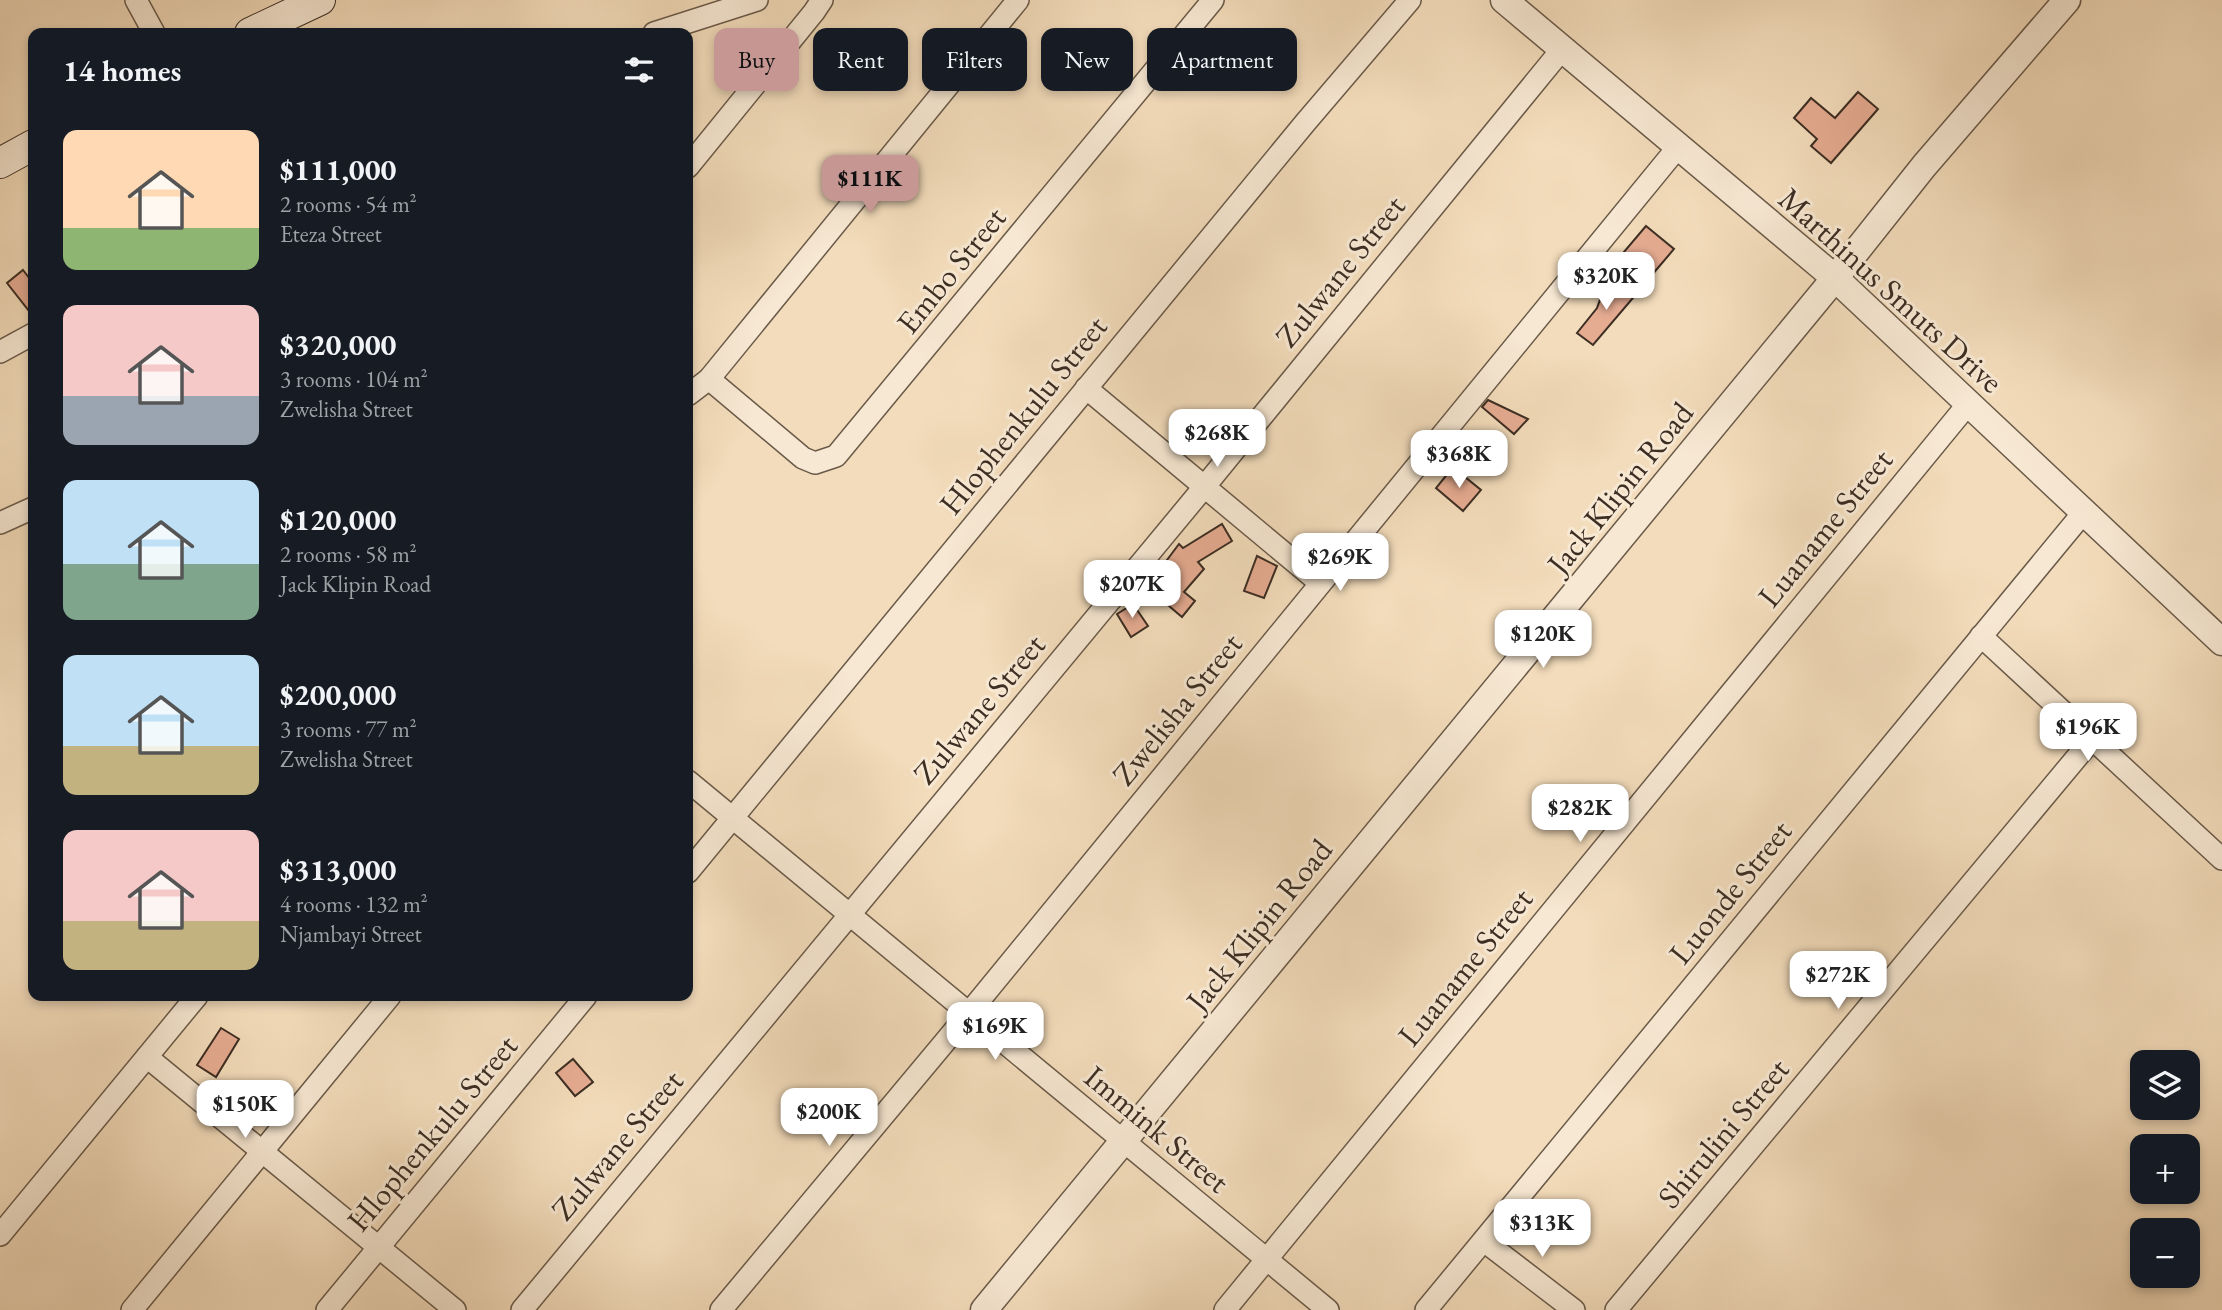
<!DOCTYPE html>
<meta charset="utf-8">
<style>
:root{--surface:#171b24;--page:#20242c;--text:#f1f3f6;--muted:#9ea1a6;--accent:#c59692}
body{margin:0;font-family:"EB Garamond",serif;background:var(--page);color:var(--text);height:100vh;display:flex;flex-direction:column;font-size:26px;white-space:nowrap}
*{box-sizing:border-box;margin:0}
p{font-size:23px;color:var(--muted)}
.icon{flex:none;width:38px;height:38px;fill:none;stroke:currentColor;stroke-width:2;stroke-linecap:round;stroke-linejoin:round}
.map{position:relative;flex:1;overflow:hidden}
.details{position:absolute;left:28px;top:28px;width:665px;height:973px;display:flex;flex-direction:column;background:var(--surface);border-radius:14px;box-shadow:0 4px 10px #0003}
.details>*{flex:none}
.top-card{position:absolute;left:714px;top:28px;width:665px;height:63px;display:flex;gap:14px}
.buttons{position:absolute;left:2130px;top:1050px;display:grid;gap:14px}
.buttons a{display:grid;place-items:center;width:70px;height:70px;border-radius:14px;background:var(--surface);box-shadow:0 4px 10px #0003;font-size:35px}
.price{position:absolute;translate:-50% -60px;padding:0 16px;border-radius:14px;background:#fff;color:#222;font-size:23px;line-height:46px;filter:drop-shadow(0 2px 4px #0008)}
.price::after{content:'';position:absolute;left:50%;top:42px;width:21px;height:16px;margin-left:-10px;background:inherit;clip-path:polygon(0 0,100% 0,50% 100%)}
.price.active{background:var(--accent);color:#111}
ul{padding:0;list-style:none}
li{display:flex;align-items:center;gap:21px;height:175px;padding:0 35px}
li span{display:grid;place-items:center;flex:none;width:196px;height:140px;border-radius:14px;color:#555}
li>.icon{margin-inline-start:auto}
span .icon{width:84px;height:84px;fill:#fffc;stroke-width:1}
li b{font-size:30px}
h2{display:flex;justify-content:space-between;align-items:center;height:84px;padding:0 35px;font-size:30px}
.pill{padding:0 24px;border-radius:14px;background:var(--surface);box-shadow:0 4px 10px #0003;font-size:24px;line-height:63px}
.pill.active{background:var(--accent);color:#111}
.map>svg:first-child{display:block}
.building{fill:#e6ac92;stroke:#3c2e23;stroke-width:2}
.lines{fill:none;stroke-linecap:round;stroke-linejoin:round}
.minor-casing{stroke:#6a5a49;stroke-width:24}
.tertiary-casing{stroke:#6a5a49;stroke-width:29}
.secondary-casing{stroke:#3c2e23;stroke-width:32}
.minor{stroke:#f7e8d3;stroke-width:21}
.tertiary{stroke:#f7e8d3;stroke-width:26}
.secondary{stroke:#f7e8d3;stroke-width:30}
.labels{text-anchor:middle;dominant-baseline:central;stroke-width:6;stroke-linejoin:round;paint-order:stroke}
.street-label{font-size:32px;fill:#3c2e23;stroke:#f7e8d3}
</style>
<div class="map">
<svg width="2222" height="1310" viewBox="0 0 2222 1310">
<rect width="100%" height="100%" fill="#f3dcbb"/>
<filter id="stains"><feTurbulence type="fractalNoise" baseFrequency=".00286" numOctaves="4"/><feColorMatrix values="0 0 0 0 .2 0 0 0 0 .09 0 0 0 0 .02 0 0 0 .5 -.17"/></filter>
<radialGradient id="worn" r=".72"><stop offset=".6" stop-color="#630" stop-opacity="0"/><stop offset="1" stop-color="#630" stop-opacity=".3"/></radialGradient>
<!-- building -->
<g class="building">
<path d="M1858,92l20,17 -47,54 -20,-17 6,-7 -23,-21 17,-20 24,20z"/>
<path d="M1646,226l28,23 -23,27 -28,-23z"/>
<path d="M23,270l10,13v33l-26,-33z"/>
<path d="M1606,283l32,9 -45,53 -16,-12 20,-25z"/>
<path d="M1488,400l40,19 -14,15 -32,-27z"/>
<path d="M1449,472l7,6 4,-5 21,17 -18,21 -27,-23z"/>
<path d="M1222,524l10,17 -34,21 6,7 -20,23 11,9 -13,16 -39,-33 12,-14 3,2 21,-28 4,4z"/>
<path d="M1257,556l20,10 -13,32 -20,-7z"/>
<path d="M1133,604l15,22 -17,11 -14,-23z"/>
<path d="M221,1028l18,11 -23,38 -19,-12z"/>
<path d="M573,1059l20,23 -18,14 -19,-23z"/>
</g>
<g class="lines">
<!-- minor casing -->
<g class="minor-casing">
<g id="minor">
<path d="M136,0l18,33"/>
<path d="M654,33l103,-33"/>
<path d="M688,167l126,-155 8,-12"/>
<path d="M0,352l33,-18"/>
<path d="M709,379l94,79 12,5 21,-7 377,-456"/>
<path d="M1086,388l234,195"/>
<path d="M688,395l21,-16 309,-379"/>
<path d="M0,523l33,-15"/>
<path d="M1981,636l241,223"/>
<path d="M688,781l640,529"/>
<path d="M688,872l617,-749 105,-123"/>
<path d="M147,1057l308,253"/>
<path d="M0,1235l197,-239"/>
<path d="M1484,1241l90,69"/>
<path d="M132,1310l258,-314"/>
<path d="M327,1310l259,-314"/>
<path d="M522,1310l683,-824 358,-438"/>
<path d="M721,1310l248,-297 709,-866"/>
<path d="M1225,1310l743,-906"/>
<path d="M1426,1310l657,-797"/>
<path d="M1616,1310l477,-572"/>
</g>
</g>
<!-- tertiary casing -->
<g class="tertiary-casing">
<g id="tertiary">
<path d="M1504,0l331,278 387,364"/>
<path d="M984,1310l851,-1032 89,-112 143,-166"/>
</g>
</g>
<!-- secondary casing -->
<g class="secondary-casing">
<g id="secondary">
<path d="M250,33l70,-33"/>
<path d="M0,163l33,-18"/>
</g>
</g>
<!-- minor -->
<use href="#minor" class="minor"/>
<!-- tertiary -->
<use href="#tertiary" class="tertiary"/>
<!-- secondary -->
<use href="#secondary" class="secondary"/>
</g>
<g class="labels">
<!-- street labels -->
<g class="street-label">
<text transform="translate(951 270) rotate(-51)">Embo Street</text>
<text transform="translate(1340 271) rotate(-51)">Zulwane Street</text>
<text transform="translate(1891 290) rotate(42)">Marthinus Smuts Drive</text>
<text transform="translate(1023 415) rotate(-51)">Hlophenkulu Street</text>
<text transform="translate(1620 488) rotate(-51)">Jack Klipin Road</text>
<text transform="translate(1825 528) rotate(-51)">Luaname Street</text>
<text transform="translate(979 709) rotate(-50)">Zulwane Street</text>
<text transform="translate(1177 709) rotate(-51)">Zwelisha Street</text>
<text transform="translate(1730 892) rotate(-51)">Luonde Street</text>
<text transform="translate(1259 925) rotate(-51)">Jack Klipin Road</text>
<text transform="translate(1465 967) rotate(-51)">Luaname Street</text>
<text transform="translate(1157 1129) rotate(40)">Immink Street</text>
<text transform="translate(432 1133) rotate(-50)">Hlophenkulu Street</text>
<text transform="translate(1723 1133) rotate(-50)">Shirulini Street</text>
<text transform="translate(617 1145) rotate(-50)">Zulwane Street</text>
</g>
</g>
<rect width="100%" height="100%" filter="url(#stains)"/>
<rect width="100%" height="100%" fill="url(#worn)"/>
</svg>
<div class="buttons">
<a><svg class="icon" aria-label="layers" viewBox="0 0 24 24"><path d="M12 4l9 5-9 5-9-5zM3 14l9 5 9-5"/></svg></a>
<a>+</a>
<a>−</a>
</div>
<b class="price active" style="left:870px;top:215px">$111K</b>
<b class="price" style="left:1606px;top:312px">$320K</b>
<b class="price" style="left:1217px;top:469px">$268K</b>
<b class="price" style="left:1459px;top:490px">$368K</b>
<b class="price" style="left:1340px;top:593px">$269K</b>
<b class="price" style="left:1132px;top:620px">$207K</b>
<b class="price" style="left:1543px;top:670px">$120K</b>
<b class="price" style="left:2088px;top:763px">$196K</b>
<b class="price" style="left:1580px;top:844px">$282K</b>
<b class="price" style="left:1838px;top:1011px">$272K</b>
<b class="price" style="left:995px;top:1062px">$169K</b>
<b class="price" style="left:245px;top:1140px">$150K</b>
<b class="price" style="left:829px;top:1148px">$200K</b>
<b class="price" style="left:1542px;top:1259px">$313K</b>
<div class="top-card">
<a class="pill active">Buy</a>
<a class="pill">Rent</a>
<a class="pill">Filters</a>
<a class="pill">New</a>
<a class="pill">Apartment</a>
</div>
<section class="details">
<h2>14 homes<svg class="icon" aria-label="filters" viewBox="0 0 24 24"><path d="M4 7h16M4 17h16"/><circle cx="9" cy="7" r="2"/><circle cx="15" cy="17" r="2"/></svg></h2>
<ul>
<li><span style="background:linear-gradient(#ffd9b3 70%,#8fb573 0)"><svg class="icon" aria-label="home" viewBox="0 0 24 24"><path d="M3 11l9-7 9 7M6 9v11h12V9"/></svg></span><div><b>$111,000</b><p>2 rooms · 54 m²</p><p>Eteza Street</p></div></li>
<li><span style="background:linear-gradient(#f6c9c9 65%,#9aa5b1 0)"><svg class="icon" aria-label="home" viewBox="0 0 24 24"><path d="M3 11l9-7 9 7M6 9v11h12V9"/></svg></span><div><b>$320,000</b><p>3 rooms · 104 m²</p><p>Zwelisha Street</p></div></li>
<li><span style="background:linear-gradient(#bfe0f5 60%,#7fa58c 0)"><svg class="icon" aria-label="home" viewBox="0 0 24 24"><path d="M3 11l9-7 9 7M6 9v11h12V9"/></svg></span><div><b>$120,000</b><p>2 rooms · 58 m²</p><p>Jack Klipin Road</p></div></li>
<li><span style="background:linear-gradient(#bfe0f5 65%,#c2b280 0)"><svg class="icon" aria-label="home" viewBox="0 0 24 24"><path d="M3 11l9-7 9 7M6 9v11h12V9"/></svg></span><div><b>$200,000</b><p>3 rooms · 77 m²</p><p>Zwelisha Street</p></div></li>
<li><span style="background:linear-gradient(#f6c9c9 65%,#c2b280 0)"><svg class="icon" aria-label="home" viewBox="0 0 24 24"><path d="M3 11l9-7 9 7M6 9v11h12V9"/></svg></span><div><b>$313,000</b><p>4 rooms · 132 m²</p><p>Njambayi Street</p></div></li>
</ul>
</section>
</div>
